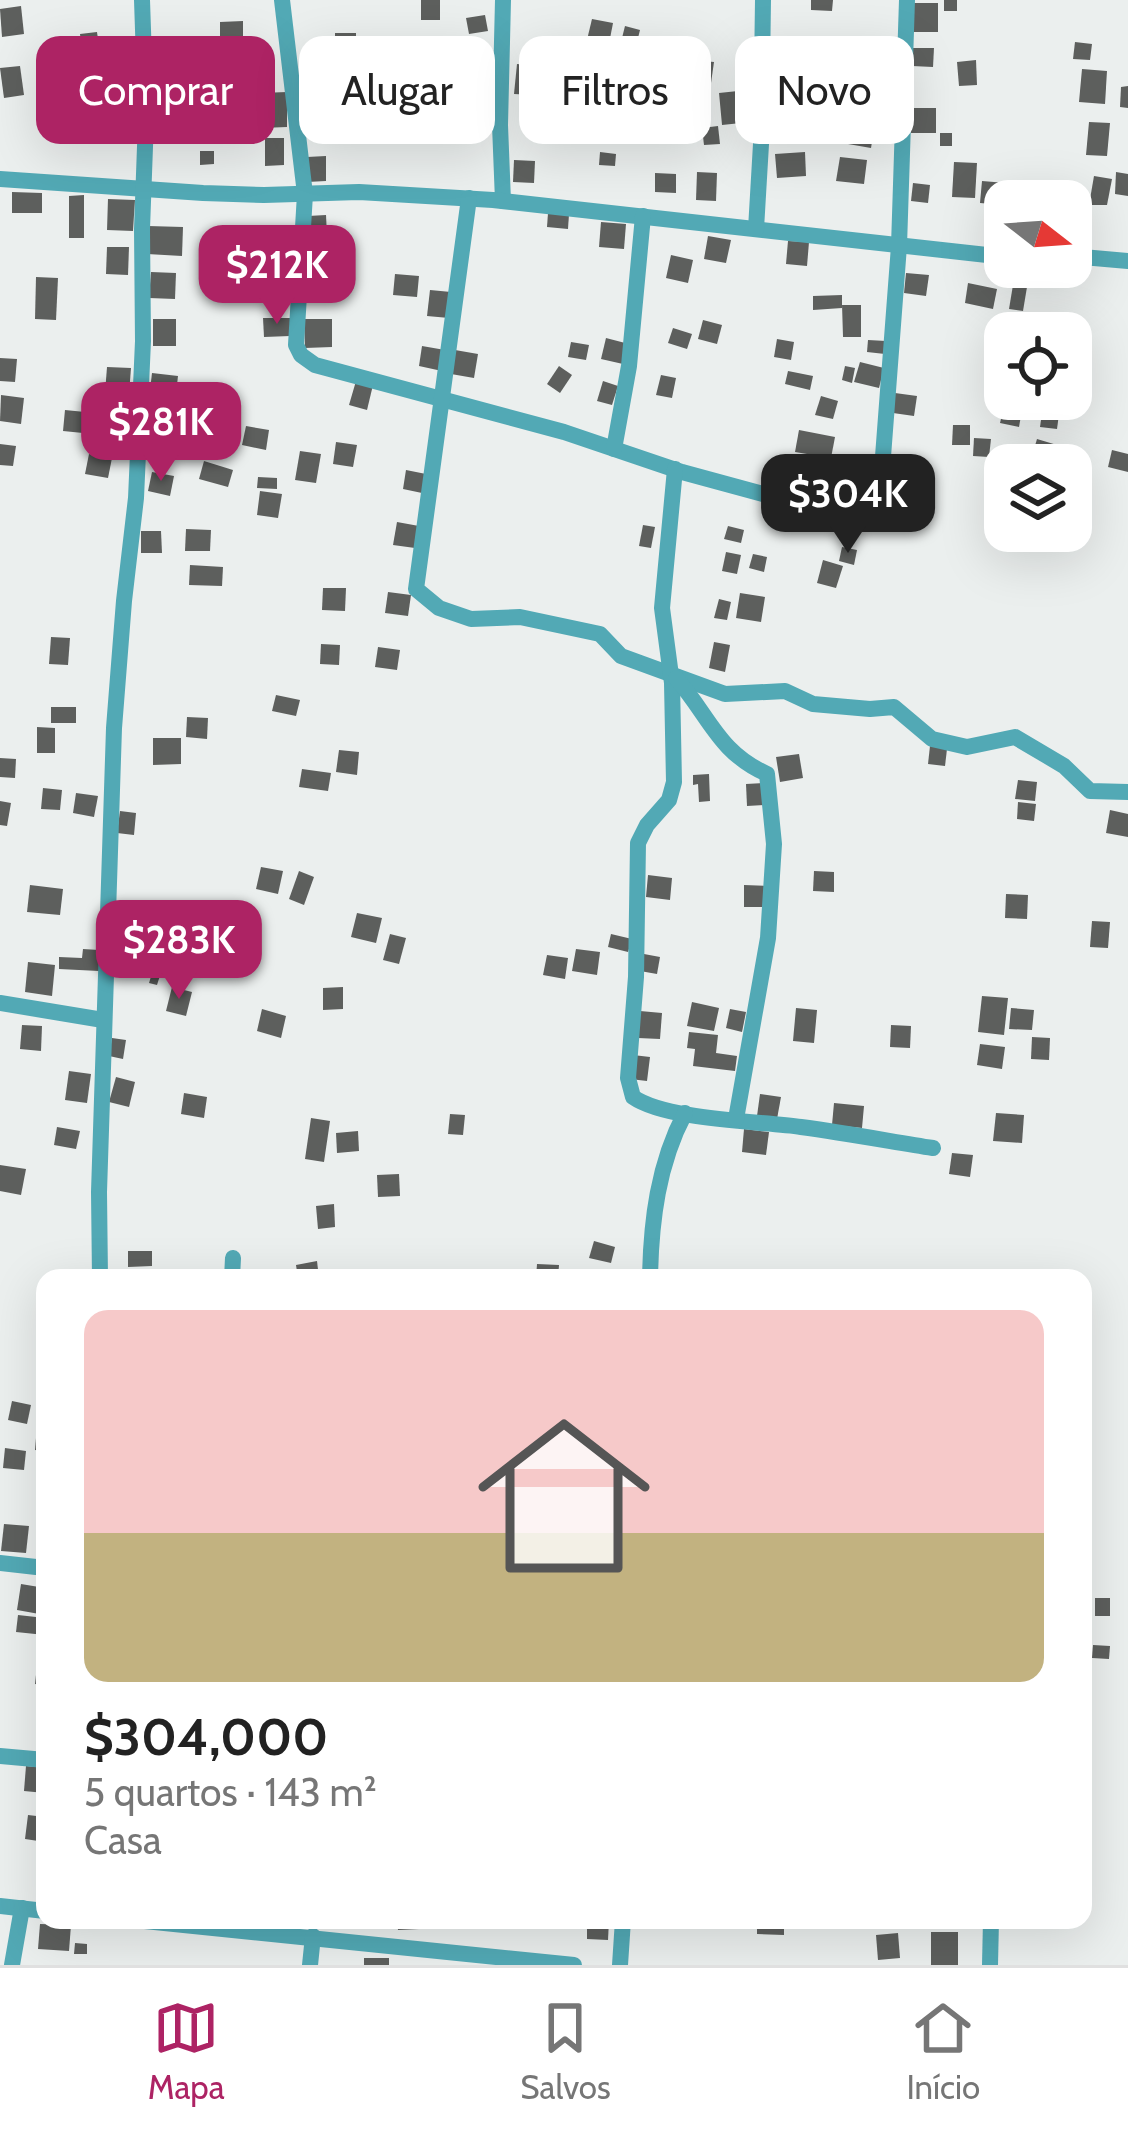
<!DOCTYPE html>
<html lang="pt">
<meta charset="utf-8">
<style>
:root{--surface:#fff;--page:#f2f2f2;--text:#222;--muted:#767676;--line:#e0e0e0;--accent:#ad2364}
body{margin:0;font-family:Cabin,sans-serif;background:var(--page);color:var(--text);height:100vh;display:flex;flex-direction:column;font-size:45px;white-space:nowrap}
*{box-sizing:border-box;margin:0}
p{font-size:39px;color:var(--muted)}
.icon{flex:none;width:66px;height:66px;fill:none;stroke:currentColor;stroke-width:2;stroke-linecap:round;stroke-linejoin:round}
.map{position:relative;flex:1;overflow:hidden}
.panel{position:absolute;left:36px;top:1269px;width:1056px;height:660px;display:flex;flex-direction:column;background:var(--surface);border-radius:24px;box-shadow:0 12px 48px #0002}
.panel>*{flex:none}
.hud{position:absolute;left:36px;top:36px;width:1056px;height:108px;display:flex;gap:24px}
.needle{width:78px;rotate:107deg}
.controls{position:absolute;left:984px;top:180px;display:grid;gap:24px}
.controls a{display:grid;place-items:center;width:108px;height:108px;border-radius:24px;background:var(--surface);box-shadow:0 12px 48px #0002;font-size:60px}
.price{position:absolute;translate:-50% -102px;padding:0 27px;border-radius:24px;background:var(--accent);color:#fff;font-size:39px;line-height:78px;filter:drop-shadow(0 3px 6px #0008)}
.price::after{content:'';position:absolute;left:50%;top:72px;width:36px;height:27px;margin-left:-18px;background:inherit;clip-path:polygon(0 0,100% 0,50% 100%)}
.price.active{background:#222;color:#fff}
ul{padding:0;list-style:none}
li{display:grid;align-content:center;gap:24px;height:636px;padding:0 48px}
li span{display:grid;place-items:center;height:372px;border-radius:24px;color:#555}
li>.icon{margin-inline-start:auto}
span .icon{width:216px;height:216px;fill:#fffc;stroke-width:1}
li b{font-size:51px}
.tag{padding:0 42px;border-radius:24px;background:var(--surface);box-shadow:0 12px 48px #0002;font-size:42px;line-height:108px}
.tag.active{background:var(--accent);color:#fff}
.tab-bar{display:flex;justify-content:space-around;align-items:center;height:168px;border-top:3px solid var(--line);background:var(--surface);font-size:33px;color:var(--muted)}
.tab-bar a{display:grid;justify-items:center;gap:6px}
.tab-bar .active{color:var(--accent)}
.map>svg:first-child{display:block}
.building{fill:#5d5f5d}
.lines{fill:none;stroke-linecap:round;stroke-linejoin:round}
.minor{stroke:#52a9b5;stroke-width:16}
</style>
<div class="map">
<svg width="1128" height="1965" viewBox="0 0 1128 1965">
<rect width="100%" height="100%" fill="#ebefee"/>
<!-- building -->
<g class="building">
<rect x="421" y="0" width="19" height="20"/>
<path d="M811,0h22l-1,11 -21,-1z"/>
<rect x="944" y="0" width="13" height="11"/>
<path d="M913,3h25v29h-26z"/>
<path d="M21,6l3,28 -22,3 -2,-28z"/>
<path d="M485,15l3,16 -19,3 -3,-16z"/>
<path d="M592,19l21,4 -5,26 -22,-5z"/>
<path d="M243,21v15l-23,1v-15z"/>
<path d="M625,26l15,4 -5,20 -15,-4z"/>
<path d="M97,32l3,22 -17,3 -3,-23z"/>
<rect x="335" y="33" width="21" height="27"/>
<path d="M561,39h24l-1,48h-23z"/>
<path d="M208,42v22h-24v-21z"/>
<path d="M212,42h16v29l-15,1z"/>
<path d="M1075,42l17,2 -2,16 -17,-1z"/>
<path d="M912,48h22l-1,19 -21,-1z"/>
<path d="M477,50h16l1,25h-17z"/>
<path d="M426,57l1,24h-23v-23z"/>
<path d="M768,59l19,1 -2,21 -19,-2z"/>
<path d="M693,60l21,2 -3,21 -20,-3z"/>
<path d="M976,60l1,25 -18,1 -2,-24z"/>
<path d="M517,64l20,2 -3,29 -20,-1z"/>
<path d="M20,66l4,29 -20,3 -4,-30z"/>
<path d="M1082,69l25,2 -2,33 -26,-2z"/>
<path d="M663,76h19v12l-19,1z"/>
<path d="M179,85l1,28 -26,1v-28z"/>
<path d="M1128,86v22l-8,-1 1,-20z"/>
<path d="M738,91l3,32 -19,2 -3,-32z"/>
<path d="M287,92v35l-25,1 -1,-35z"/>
<path d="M347,100h18l1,26 -19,1z"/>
<path d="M594,102h16l1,20h-17z"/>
<path d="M679,102l1,9 -20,2v-10z"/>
<path d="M768,102l16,1 -2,26 -16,-1z"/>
<rect x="226" y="103" width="20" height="17"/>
<path d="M492,106l1,24 -23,1 -1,-24z"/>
<rect x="911" y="108" width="25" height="25"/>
<path d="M852,119l23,4 -4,25 -23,-4z"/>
<path d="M814,120l20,1 -2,18 -19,-2z"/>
<path d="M1089,122l21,1 -3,33 -21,-1z"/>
<path d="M718,126l2,18 -16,1 -2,-17z"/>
<path d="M656,128l27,1 -1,15h-26z"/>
<rect x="940" y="133" width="12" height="13"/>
<path d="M265,138h19v27l-19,1z"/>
<path d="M200,151h14v13l-14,1z"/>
<path d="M600,152l16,2 -1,12 -16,-1z"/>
<path d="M805,152l1,24 -29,2 -2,-24z"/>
<path d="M326,156v25l-19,1v-25z"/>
<path d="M840,157l27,3 -3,24 -28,-3z"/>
<path d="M514,160l21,1 -1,22 -21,-1z"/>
<path d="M954,162l23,1 -2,35 -23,-1z"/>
<path d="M697,172l20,1 -1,28 -20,-1z"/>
<path d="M1116,172l12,2v22l-13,-2z"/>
<path d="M655,173l21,1v19l-21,-1z"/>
<path d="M1094,176l18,3 -5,26h-18z"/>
<path d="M982,181l24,2 -2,22 -24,-2z"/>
<path d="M913,183l17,2 -2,18 -17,-2z"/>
<path d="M12,192l30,1v20h-30z"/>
<path d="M84,195v43h-15v-42z"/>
<path d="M108,199l27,1 -2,31 -26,-1z"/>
<path d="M548,213l21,1 -1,15 -21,-2z"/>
<path d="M326,215l1,20h-19v-19z"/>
<path d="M601,222l25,2 -2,25 -25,-2z"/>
<path d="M148,226l35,1 -1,29 -35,-2z"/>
<path d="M708,236l23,4 -5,23 -22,-4z"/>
<path d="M788,241l21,1 -2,24 -21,-2z"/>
<path d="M107,247h22l-1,28 -22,-1z"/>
<path d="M252,248v19l-30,1 -1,-19z"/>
<path d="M671,255l22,5 -5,23 -22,-5z"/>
<path d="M304,271h23l1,24 -23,1z"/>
<path d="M151,272l25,1 -1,26 -26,-1z"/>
<path d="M906,273l23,2 -3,21 -22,-3z"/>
<path d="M395,274l24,2 -2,21 -24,-2z"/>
<path d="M36,277l22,1 -2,42 -21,-1z"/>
<path d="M1014,279l14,2 -5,30 -14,-2z"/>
<path d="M968,283l29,6 -4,20 -28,-6z"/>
<path d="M430,290l21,2 -2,26 -22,-2z"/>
<path d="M842,295v13l-29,2v-14z"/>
<path d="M842,305h19v32h-18z"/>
<path d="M263,318h27v18l-26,1z"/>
<rect x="153" y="319" width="23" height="27"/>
<path d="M304,319h28v28l-27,1z"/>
<path d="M703,320l19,5 -5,19 -19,-5z"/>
<path d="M673,328l19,6 -5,15 -19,-6z"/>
<path d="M606,338l23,6 -6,20 -22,-5z"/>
<path d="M777,339l17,3 -3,18 -17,-3z"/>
<path d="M868,340l18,1 -1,13 -18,-2z"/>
<path d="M571,342l18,3 -3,15 -18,-3z"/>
<path d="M422,346l23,4 -3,21 -23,-5z"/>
<path d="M455,350l23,4 -4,24 -23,-4z"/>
<path d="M0,358l17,1 -2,23 -15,-1z"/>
<path d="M860,362l24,6 -5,20 -25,-6z"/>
<path d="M559,366l13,9 -12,18 -13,-9z"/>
<path d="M845,366l10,2 -3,15 -10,-3z"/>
<path d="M107,367l24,1 -2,26 -24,-1z"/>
<path d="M788,371l25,5 -3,14 -25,-6z"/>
<path d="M152,373l26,3 -3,26 -26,-3z"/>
<path d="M661,375l15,3 -4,20 -16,-3z"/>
<path d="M356,381l17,4 -6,25 -18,-5z"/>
<path d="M603,381l15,5 -6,19 -15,-4z"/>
<path d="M895,393l22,3 -3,20 -21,-3z"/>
<path d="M1,395l23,3 -3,26 -21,-3z"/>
<path d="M821,396l17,5 -5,18 -18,-4z"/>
<path d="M1004,406l18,4 -3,17 -19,-4z"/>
<path d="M65,410l20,2 -2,21 -20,-2z"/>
<path d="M99,413l30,2 -3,30 -29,-2z"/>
<path d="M1042,413l17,1 -2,15 -17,-2z"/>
<path d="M953,425h17v20h-18z"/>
<path d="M246,426l23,4 -3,20 -24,-5z"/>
<path d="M799,430l36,7 -4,21 -36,-6z"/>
<path d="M974,438l17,1 -2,18 -16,-1z"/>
<path d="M183,439l13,3 -4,16 -13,-2z"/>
<path d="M1037,439l20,6 -5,16 -20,-5z"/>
<path d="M336,442l21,3 -4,22 -20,-3z"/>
<path d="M0,444l16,2 -3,20 -13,-1z"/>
<path d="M1112,450l16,4v18l-20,-5z"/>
<path d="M300,451l21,3 -5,29 -21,-3z"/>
<path d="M89,454l23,4 -4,20 -23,-4z"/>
<path d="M204,461l29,9 -5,17 -29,-8z"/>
<path d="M406,470l20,4 -4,19 -19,-4z"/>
<path d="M152,472l22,4 -4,20 -22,-5z"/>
<path d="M258,477l19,1v11l-20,-1z"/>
<path d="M260,491l22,3 -4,24 -21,-3z"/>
<path d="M775,502l23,6 -5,19 -23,-6z"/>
<path d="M835,514l19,5 -3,15 -19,-5z"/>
<path d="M397,522l22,4 -4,22 -22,-3z"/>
<path d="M643,525l12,2 -4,21 -12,-2z"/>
<path d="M728,526l16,4 -3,13 -17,-4z"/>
<path d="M186,529l25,1 -1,21h-25z"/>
<path d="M141,531h20l1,22h-21z"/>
<path d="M842,547l15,3 -3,15 -15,-4z"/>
<path d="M726,552l15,3 -4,19 -15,-3z"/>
<path d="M753,554l14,3 -3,15 -15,-4z"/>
<path d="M823,560l20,6 -7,22 -19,-5z"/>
<path d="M190,565l33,2 -1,19 -33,-1z"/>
<path d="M323,588h23l-1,23 -23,-1z"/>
<path d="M388,592l23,3 -3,21 -23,-3z"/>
<path d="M740,593l25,4 -4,25 -25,-4z"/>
<path d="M719,599l12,3 -4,18 -13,-2z"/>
<path d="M51,637l19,1 -2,27 -19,-1z"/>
<path d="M714,642l16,3 -5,27 -16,-4z"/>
<path d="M321,644l19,1 -1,20 -19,-1z"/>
<path d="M378,647l22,3 -3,20 -22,-3z"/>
<path d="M276,695l24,5 -4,16 -24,-5z"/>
<rect x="51" y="707" width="25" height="16"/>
<path d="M187,717l21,1 -1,21 -21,-2z"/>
<path d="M37,727l18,1v25h-18z"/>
<path d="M153,738h28v26l-28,1z"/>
<path d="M930,746l17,3 -2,17 -17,-2z"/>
<path d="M339,750l20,2 -2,23 -21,-3z"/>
<path d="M799,754l4,24 -23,4 -4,-25z"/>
<path d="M0,758l16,1 -1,19 -15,-1z"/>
<path d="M302,769l29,4 -3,18 -29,-4z"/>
<path d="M709,774l1,27 -11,1 -1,-18 -5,1v-10z"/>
<path d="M1018,780l19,2 -2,19 -20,-2z"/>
<path d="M765,783l1,22 -19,1 -1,-22z"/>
<path d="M43,788l19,2 -2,20 -19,-1z"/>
<path d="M76,793l22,3 -4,21 -21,-4z"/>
<path d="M0,801l11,2 -4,23 -7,-1z"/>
<path d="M1018,802l18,2 -2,17 -17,-2z"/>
<path d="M1110,810l18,4v23l-22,-4z"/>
<path d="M120,811l16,2 -2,22 -17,-2z"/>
<path d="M261,867l22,4 -5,23 -22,-5z"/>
<path d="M299,871l15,6 -10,28 -15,-6z"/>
<path d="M814,871l20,1v20l-21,-1z"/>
<path d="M648,875l24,3 -2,22 -24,-3z"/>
<path d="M30,885l33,4 -3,26 -33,-3z"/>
<path d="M744,885l25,1 -1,21h-24z"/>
<path d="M1006,894l22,1 -1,24 -22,-1z"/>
<path d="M357,913l25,5 -6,25 -25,-6z"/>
<path d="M1092,921l18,1 -2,26 -18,-1z"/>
<path d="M390,934l16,4 -7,26 -16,-4z"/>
<path d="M611,934l21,5 -4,13 -20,-5z"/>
<path d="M163,940l28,4 -2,13 -28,-4z"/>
<path d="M83,949l16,1v21l-40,-2v-12l23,1z"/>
<path d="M576,949l24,3 -3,23 -25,-4z"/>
<path d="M644,954l16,3 -3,17 -17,-3z"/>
<path d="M547,955l21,3 -3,21 -22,-4z"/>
<path d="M156,961l8,2 -7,22 -8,-2z"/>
<path d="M28,962l27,3 -3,31 -27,-4z"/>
<path d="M172,987l20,5 -6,24 -20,-5z"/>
<path d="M343,987v22l-20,1v-22z"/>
<path d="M982,996l26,2 -4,37 -26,-3z"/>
<path d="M692,1002l27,6 -5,23 -27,-5z"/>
<path d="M796,1008l21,2 -3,33 -21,-2z"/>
<path d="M1011,1008l23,2 -2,20 -23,-1z"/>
<path d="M262,1009l24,7 -5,22 -24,-7z"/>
<path d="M730,1009l16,3 -4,20 -16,-4z"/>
<path d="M640,1011l22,2 -2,26 -22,-1z"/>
<path d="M22,1025l20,1 -1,25 -21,-2z"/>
<path d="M891,1025l20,1 -1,22 -20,-1z"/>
<path d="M689,1032l29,3 -2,18 21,3 -2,15 -42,-5 2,-17 -8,-1z"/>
<path d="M1032,1037l18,1 -1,22 -18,-1z"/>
<path d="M112,1038l14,2 -3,19 -14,-3z"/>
<path d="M980,1044l25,3 -3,22 -25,-4z"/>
<path d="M633,1055l17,2 -3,24 -17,-2z"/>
<path d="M69,1071l22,3 -4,29 -22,-3z"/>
<path d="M116,1077l19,5 -6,25 -20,-5z"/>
<path d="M184,1093l23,4 -3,21 -23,-4z"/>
<path d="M760,1094l21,3 -4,22 -20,-3z"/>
<path d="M834,1103l30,3 -2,22 -30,-3z"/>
<path d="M996,1113l28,2 -2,28 -29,-2z"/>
<path d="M450,1114l15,1 -2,20 -15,-1z"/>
<path d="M311,1118l19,3 -6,41 -19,-3z"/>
<path d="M57,1127l23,4 -4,18 -22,-4z"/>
<path d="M744,1129l25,3 -3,23 -24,-3z"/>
<path d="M358,1131l1,20 -22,2 -1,-20z"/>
<path d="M952,1153l21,2 -3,22 -21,-3z"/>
<path d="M0,1165l26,4 -5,26 -21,-4z"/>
<path d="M399,1174l1,22 -22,1 -1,-22z"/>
<path d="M334,1204l1,23 -17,2 -2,-23z"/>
<path d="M594,1241l21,6 -4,16 -22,-5z"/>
<path d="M128,1251h24v15l-24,1z"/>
<path d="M317,1261l2,17h-21l-2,-13z"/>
<path d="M537,1264l22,1 -1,13h-22z"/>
<path d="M37,1318h8v21h-9z"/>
<path d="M12,1401l19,4 -4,19 -19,-4z"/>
<path d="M37,1426l8,1v24l-10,-1z"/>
<path d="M5,1448l21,3 -2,19 -21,-2z"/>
<path d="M42,1487h3v35l-7,-1z"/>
<path d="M4,1524l25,2 -3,27 -25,-2z"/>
<path d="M21,1584l24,4v27l-28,-5z"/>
<rect x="1095" y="1598" width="15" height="18"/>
<path d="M18,1615l27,3v17l-29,-3z"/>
<path d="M1093,1645l17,1 -1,13 -17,-1z"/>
<path d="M38,1657h7v28l-10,-1z"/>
<path d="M26,1766l19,2v25l-21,-2z"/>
<path d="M28,1815l17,2v25l-20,-3z"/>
<path d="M397,1920h21l1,9 -21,1z"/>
<path d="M587,1920h22l-1,20 -21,-1z"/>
<path d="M757,1920h27v15l-27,-1z"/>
<path d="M40,1924l31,1 -2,26 -31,-2z"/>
<rect x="931" y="1932" width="27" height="33"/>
<path d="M898,1933l2,25 -22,2 -2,-25z"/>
<path d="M75,1943l12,1v10h-13z"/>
<rect x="364" y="1958" width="25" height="7"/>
</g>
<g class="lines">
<!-- minor -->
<g class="minor">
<path d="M282,0l23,194 -9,151 5,10 14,10 249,67 118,40 81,22 95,20 13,-5 9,-13 19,-250 8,-246"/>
<path d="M503,0l-3,125 3,76"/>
<path d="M0,179l203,14 61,2 95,-3 134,8 512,57"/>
<path d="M469,198l-53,391 23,19 32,11 49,-2 80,17 21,22 104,38 60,-3 28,13 57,5 24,-2 38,32 35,8 48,-10 49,29 26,25 38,1"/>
<path d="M756,229l5,-85 2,-144"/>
<path d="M1071,256l57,5"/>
<path d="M614,449l15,-83 14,-150"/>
<path d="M675,469l-13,139 10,75 2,99 -5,18 -22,25 -9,18 -2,134 -8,101 5,19c33,23 125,24 168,30 44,6 88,14 132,21"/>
<path d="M676,678c34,39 42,74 91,96l7,70 -6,94 -32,181"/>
<path d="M0,1003l103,17"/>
<path d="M100,1278l-1,-86 15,-464 10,-127 12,-103 7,-157 -1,-112 4,-110 -4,-119"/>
<path d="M232,1278l1,-20"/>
<path d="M650,1278c1,-57 8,-114 35,-165"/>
<path d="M0,1563l45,5"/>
<path d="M0,1756l45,4"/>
<path d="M0,1906l45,5"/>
<path d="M135,1920l439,45"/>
<path d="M12,1965l10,-57"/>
<path d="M310,1965l3,-29"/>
<path d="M620,1965l3,-45"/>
<path d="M990,1965l1,-45"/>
</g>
</g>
</svg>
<div class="controls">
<a><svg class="needle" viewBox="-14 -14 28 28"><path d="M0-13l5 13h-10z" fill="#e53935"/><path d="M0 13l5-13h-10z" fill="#767676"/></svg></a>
<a><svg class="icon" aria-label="locate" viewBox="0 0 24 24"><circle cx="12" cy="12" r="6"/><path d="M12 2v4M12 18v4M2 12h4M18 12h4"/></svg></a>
<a><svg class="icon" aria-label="layers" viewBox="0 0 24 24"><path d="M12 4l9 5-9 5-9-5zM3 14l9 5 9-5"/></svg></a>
</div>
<b class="price" style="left:277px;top:327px">$212K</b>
<b class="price" style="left:161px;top:484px">$281K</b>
<b class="price active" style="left:848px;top:556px">$304K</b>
<b class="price" style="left:179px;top:1002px">$283K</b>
<div class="hud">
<a class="tag active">Comprar</a>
<a class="tag">Alugar</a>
<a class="tag">Filtros</a>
<a class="tag">Novo</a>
</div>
<section class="panel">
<ul>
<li><span style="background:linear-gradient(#f6c9c9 60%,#c2b280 0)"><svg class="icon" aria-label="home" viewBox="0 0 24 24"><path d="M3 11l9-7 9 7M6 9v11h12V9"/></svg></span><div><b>$304,000</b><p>5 quartos · 143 m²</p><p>Casa</p></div></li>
</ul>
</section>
</div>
<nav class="tab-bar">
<a class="active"><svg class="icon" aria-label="map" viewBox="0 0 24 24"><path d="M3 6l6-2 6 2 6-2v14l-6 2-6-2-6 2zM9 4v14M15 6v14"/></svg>Mapa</a>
<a><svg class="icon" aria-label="saved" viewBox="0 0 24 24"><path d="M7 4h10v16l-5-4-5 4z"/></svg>Salvos</a>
<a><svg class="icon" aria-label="home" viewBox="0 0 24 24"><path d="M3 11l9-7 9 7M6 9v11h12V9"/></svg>Início</a>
</nav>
